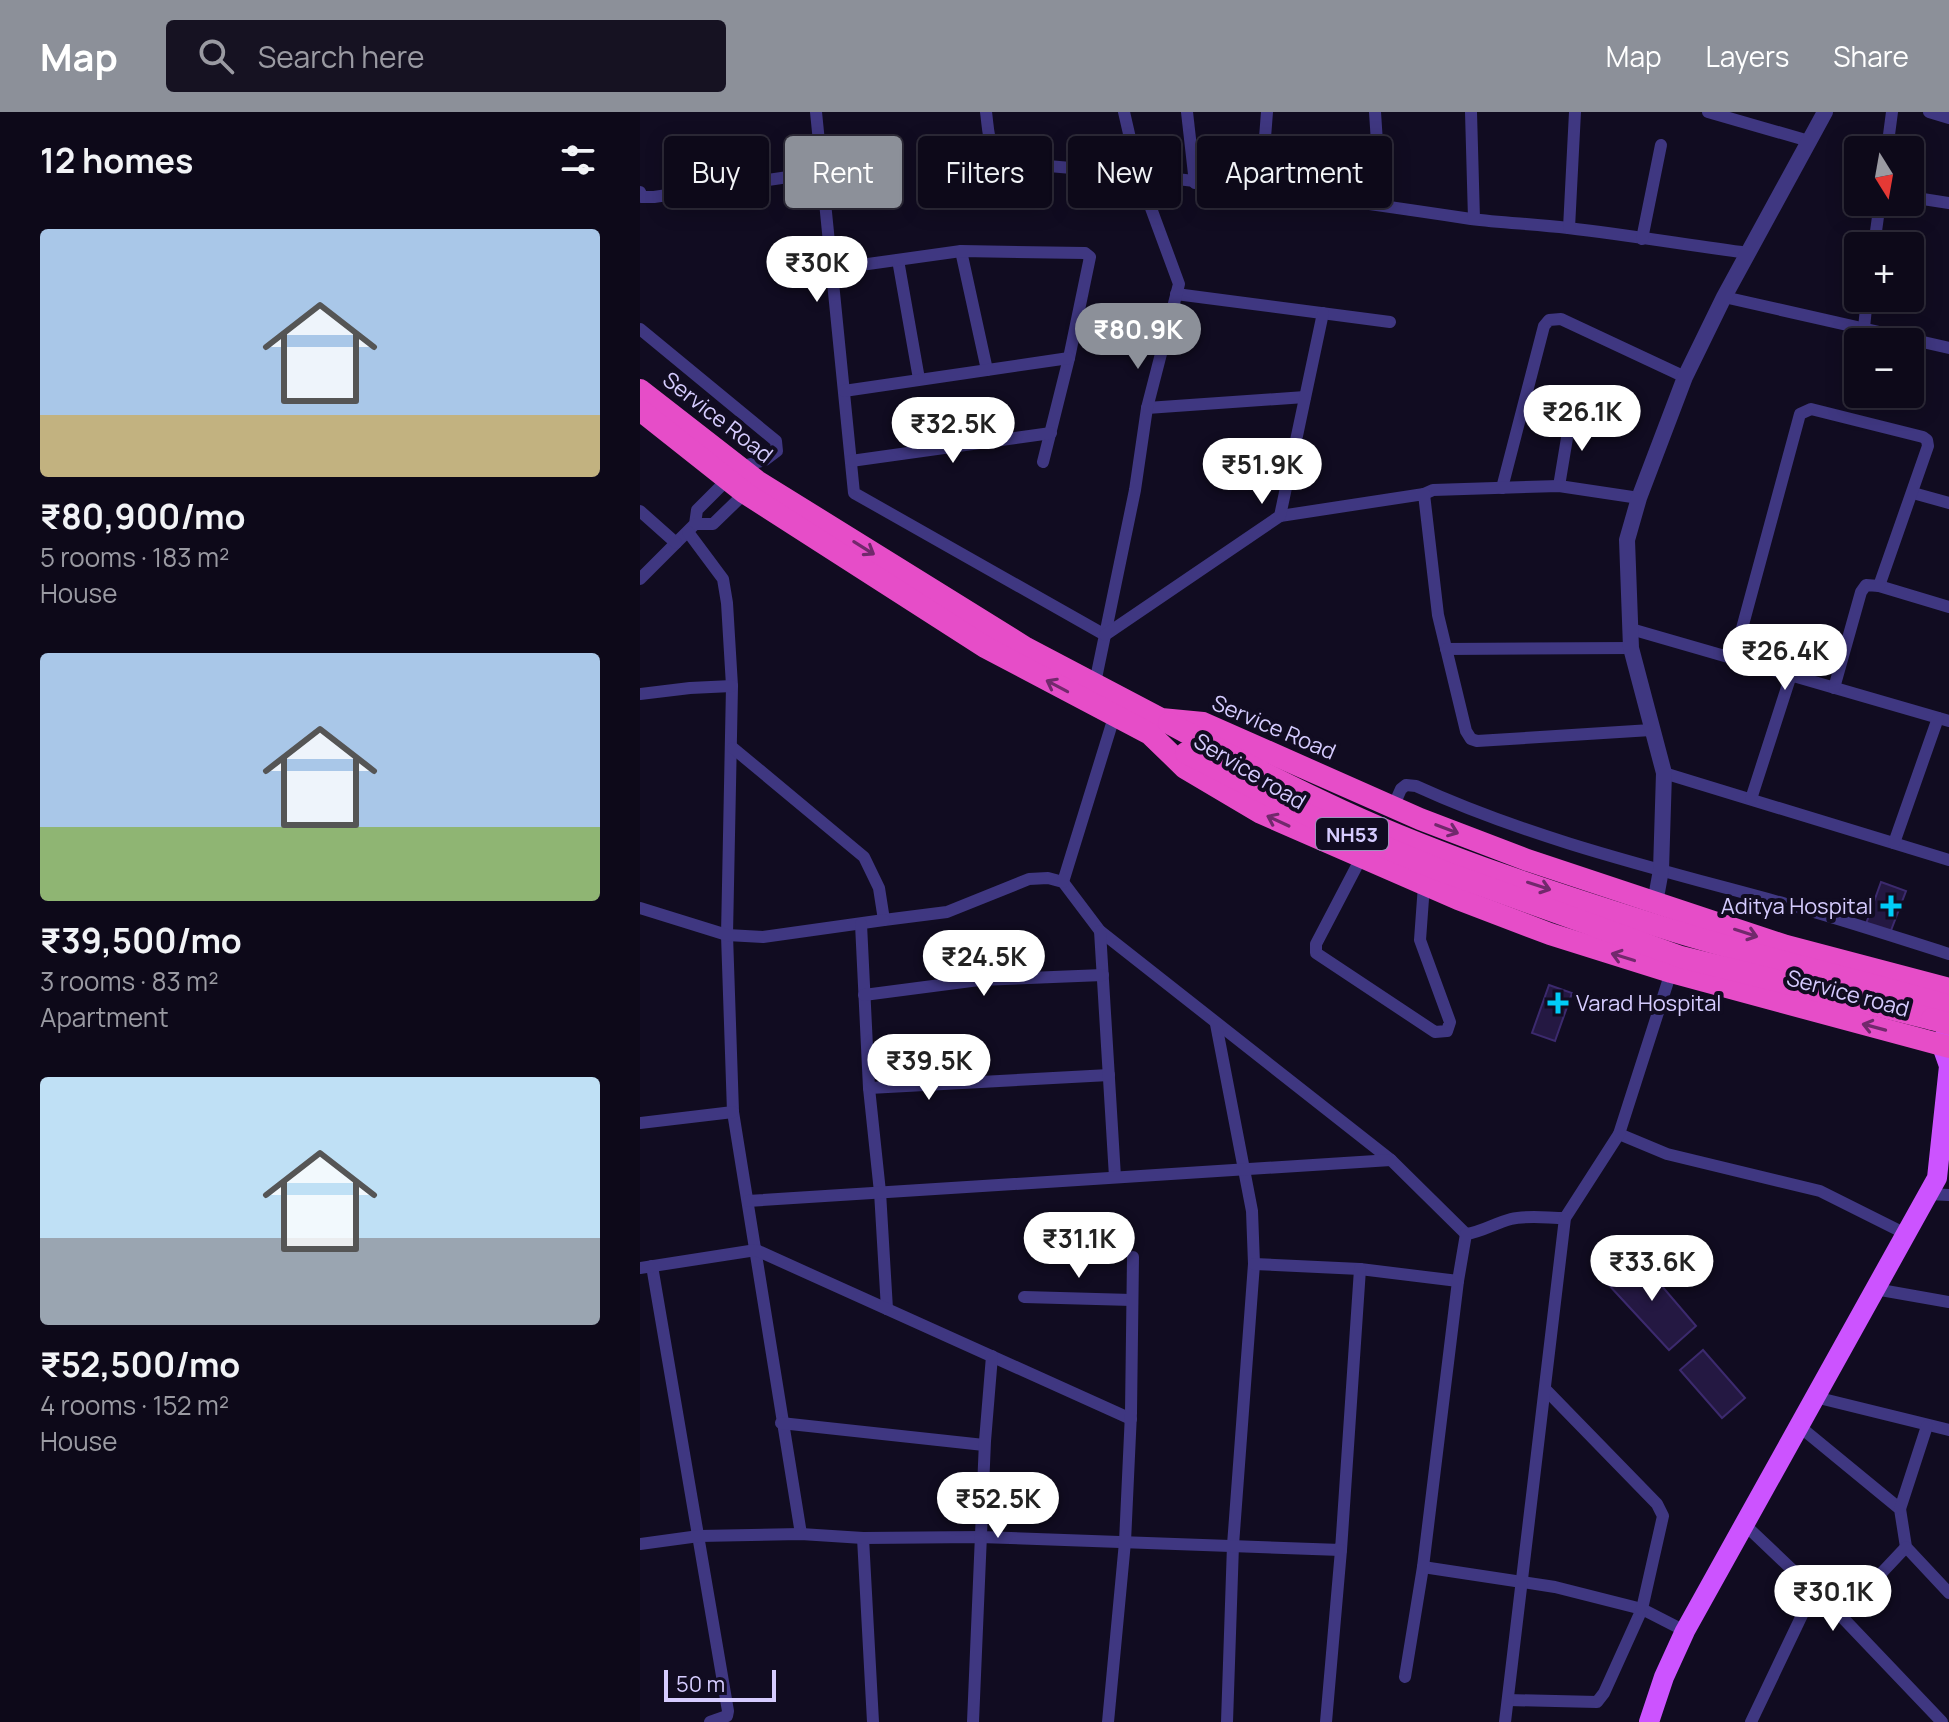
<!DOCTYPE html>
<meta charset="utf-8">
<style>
:root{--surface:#0d0919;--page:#161222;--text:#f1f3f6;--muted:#9a9aa2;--line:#2d2a38;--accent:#8c9099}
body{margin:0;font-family:Manrope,sans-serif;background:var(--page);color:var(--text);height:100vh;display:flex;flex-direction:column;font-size:30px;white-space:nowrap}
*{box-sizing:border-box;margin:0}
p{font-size:26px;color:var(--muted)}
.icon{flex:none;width:44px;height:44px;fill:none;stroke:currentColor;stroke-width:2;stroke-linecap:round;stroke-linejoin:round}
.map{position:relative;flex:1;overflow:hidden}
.panel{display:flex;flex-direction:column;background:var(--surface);width:640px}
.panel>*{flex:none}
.guide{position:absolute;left:24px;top:24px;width:760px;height:72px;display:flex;gap:16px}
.needle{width:52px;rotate:169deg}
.tools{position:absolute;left:1204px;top:24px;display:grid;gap:16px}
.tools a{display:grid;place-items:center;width:80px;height:80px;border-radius:8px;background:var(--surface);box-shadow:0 4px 20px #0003,0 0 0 2px var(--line);font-size:40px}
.scale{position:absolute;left:24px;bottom:20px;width:112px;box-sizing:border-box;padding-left:8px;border:4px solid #d6ccff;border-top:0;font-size:22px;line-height:28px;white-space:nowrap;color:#d6ccff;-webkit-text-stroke:6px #110c21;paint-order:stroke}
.price{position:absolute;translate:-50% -68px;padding:0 18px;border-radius:28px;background:#fff;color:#222;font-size:26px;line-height:52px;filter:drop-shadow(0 2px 4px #0008)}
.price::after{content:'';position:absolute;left:50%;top:48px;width:24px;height:18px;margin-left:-12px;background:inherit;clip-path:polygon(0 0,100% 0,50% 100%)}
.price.active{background:var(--accent);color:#fff}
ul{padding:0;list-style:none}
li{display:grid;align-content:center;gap:16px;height:424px;padding:0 40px}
li span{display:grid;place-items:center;height:248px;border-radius:8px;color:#555}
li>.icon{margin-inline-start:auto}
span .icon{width:144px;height:144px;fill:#fffc;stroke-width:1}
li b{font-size:34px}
h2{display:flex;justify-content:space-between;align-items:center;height:96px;padding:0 40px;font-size:34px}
.tag{padding:0 28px;border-radius:8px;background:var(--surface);box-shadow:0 4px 20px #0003,0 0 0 2px var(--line);font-size:28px;line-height:72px}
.tag.active{background:var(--accent);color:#fff}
header{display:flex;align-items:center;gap:48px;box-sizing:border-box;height:112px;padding:0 40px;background:var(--accent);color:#fff}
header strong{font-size:38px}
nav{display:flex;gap:44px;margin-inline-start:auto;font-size:28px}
.search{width:560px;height:72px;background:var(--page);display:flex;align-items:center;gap:20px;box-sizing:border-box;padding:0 28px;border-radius:8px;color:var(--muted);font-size:30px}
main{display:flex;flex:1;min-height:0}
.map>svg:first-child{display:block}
.building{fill:#241842;stroke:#3c2a6e;stroke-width:2}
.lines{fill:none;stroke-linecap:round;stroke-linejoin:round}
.minor{stroke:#3f3781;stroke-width:12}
.tertiary{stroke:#3f3781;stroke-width:16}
.primary{stroke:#cc53ff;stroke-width:20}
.trunk{stroke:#e64dc8;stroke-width:22}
.trunk-bridge{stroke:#e64dc8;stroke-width:22}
.oneway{stroke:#71296c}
.poi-dot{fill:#00ccf7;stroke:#110c21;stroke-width:3}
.labels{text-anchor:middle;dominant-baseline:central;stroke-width:8;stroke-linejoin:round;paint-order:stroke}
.shield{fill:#110c21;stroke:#9b92bc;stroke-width:2}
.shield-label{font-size:20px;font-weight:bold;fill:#d6ccff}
.street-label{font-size:22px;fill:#d6ccff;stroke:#110c21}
.poi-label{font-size:22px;fill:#d6ccff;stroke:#110c21;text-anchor:end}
</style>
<header>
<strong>Map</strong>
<div class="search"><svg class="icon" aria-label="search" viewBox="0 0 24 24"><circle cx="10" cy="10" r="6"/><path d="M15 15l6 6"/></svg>Search here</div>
<nav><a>Map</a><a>Layers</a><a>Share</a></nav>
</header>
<main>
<section class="panel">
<h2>12 homes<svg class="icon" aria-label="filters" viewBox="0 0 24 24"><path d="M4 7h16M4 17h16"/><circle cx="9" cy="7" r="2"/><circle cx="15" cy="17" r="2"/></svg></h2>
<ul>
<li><span style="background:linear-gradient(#a9c7e8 75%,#c2b280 0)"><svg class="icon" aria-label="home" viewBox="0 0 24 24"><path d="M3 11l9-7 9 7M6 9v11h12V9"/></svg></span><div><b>₹80,900/mo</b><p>5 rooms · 183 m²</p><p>House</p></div></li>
<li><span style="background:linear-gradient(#a9c7e8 70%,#8fb573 0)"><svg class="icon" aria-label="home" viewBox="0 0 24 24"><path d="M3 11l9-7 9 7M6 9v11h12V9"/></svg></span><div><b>₹39,500/mo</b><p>3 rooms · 83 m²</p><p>Apartment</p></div></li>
<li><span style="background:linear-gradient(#bfe0f5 65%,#9aa5b1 0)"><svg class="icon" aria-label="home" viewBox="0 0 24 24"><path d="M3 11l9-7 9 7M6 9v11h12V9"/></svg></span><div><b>₹52,500/mo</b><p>4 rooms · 152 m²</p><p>House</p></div></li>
</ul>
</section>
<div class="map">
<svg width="1309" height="1610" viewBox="0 0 1309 1610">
<rect width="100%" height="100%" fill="#110c21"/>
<!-- building -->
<g class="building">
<path d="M1241,770l25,9 -16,42 -24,-9z"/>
<path d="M909,873l23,8 -17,48 -23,-8z"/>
<path d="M997,1145l59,69 -27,24 -62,-67z"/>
<path d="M1063,1238l42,48 -23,20 -42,-48z"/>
<path d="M1200,1455l19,25 -13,10 -19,-24z"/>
</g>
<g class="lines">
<!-- minor -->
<g class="minor">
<path d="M176,0l38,381 251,142 -10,48"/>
<path d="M346,0c3,21 1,45 26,51 153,12 306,33 459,56 32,4 64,5 97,9 60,7 120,17 180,25"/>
<path d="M547,0l8,71"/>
<path d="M735,0l6,92"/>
<path d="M831,0l3,107"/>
<path d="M1068,0l101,29"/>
<path d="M1289,0l20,6"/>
<path d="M1247,38l5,-38"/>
<path d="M621,77l6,-77"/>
<path d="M0,80l2,5h12l168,-25"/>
<path d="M1270,85l39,6"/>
<path d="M929,116l6,-116"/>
<path d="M1002,127l19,-94"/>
<path d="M1234,134l6,-44"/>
<path d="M321,139l26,119"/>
<path d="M258,148l21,119"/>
<path d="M192,157l129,-18 124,2 5,4 -21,101 -26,104"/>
<path d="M536,182l214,28"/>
<path d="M1084,185l225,51"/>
<path d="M1224,216l3,-30"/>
<path d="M0,217l136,112 1,10 -12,9 -25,7 -43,43 -2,14 -55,55"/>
<path d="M204,279l225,-33"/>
<path d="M507,296l158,-11"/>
<path d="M211,349l200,-28"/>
<path d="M919,374l12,-72"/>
<path d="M862,376l42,-162 5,-6 12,-1 124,58"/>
<path d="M1273,381l36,10"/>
<path d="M784,382l9,-4 126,-4 80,12"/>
<path d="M0,399l36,32"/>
<path d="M640,404l144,-22 14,121 28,116 5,8 6,2 174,-11"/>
<path d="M55,412h18l34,-33"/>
<path d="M48,420l35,47 4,24 5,83 -5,249 6,177 68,422"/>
<path d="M1239,474l70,21"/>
<path d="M991,517l318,92"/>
<path d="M465,523l30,-145 12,-82 32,-124 -41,-111 -14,-61"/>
<path d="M465,523l175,-119 43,-203"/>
<path d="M806,537l185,-1"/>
<path d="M1094,546l66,-244 11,-5 112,28 4,3 1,6 -49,140 -13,-1 -5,7 -27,96"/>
<path d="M0,582l50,-6 42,-2"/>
<path d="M93,636l131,109 15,31 5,32 63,-8 82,-33 19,-1 15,4 37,49 291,229 75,74"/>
<path d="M1024,661l285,87"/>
<path d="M1111,687l40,-124"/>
<path d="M753,695l8,-18 5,-4 10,1c118,54 246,84 370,118 55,15 109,33 163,50"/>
<path d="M1254,731l44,-125"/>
<path d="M721,746l-45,86v9l119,79 12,-1 3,-9 -30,-82 4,-55"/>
<path d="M423,770l51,-165"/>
<path d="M0,796l87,27 36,2 121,-17"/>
<path d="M221,812l8,164 240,-13"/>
<path d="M460,819l15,246"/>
<path d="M224,883l115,-15 124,-5"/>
<path d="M576,912l36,187 2,53 -21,281 -6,177"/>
<path d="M229,976l11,104 7,117"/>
<path d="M0,1011l93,-11"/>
<path d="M979,1022l48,20 153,37 86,43"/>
<path d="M1288,1082l21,1"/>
<path d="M108,1089l643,-41"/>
<path d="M826,1122c16,-2 29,-11 45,-15 17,-4 36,-1 54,-1"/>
<path d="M614,1152l106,5 98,12"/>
<path d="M12,1154l76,445 -1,5 -17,6"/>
<path d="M0,1156l116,-18 375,169"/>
<path d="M1235,1177l74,13"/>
<path d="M384,1185l108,3"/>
<path d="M1175,1285l134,33"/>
<path d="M141,1311l203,22"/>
<path d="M1159,1314l101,83 6,38 43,46"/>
<path d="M1260,1397l27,-83"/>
<path d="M1104,1412l97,92 101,106"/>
<path d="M223,1426l10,184"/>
<path d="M0,1432l59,-8 102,-2 62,4 117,-1 361,13 19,-281"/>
<path d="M783,1455l132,20 87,22 43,22"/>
<path d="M1201,1504l65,-69"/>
<path d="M765,1565l18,-110 35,-286 8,-47"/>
<path d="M868,1588l89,2 7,-9 38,-84 21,-93 -6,-12 -112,-115"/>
<path d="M333,1610l12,-281 7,-85"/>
<path d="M468,1610l17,-180 6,-129 2,-156"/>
<path d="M686,1610l15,-172"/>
<path d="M865,1610l60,-504 54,-84 52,-162"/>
<path d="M1111,1610l63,-132"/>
</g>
<!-- tertiary -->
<path class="tertiary" d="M1015,791l6,-33 3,-97 -33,-125 -4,-108 12,-42 46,-121 39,-80 101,-185"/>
<!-- primary -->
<path class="primary" d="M1009,1610l15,-45 21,-46 252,-453 12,-112 -7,-20 4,-13"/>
<!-- trunk -->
<g class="trunk">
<path d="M0,278l117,91 269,167 135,71 42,4 217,96 107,41 259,86 163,43"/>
<path d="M0,298l105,83 240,154 165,87 35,34 76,45 197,86 92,35 121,38 278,75"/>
<path d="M529,611c57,31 114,61 173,88 104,48 223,86 332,120 91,28 184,49 275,75"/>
<path d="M546,641l126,64 130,54 239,86 251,62"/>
</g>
<!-- trunk-bridge -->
<path class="trunk-bridge" d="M1292,907l17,5"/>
</g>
<!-- one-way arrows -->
<defs><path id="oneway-shaft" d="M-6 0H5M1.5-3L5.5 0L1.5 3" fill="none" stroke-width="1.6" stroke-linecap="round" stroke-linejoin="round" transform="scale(2)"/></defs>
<g class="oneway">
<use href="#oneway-shaft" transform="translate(224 436) rotate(32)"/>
<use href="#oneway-shaft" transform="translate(417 574) rotate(-152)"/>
<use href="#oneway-shaft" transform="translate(638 709) rotate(-155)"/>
<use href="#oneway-shaft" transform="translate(807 717) rotate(21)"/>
<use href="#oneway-shaft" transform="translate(899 774) rotate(18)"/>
<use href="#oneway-shaft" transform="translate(1106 821) rotate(18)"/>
<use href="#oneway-shaft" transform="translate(983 845) rotate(-163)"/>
<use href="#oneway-shaft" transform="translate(1234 915) rotate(-165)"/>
</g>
<!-- markers -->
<g class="poi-dot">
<path d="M1247 782h8v8h8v8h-8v8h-8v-8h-8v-8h8z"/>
<path d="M914 879h8v8h8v8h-8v8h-8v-8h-8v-8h8z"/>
</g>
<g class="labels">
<!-- shield labels -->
<rect class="shield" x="676" y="706" width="72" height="32" rx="6"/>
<g class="shield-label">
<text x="712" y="722">NH53</text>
</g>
<!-- street labels -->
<g class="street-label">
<text transform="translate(78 305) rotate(38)">Service Road</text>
<text transform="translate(634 615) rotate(23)">Service Road</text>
<text transform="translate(610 659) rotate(31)">Service road</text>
<text transform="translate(1208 881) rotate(15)">Service road</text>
</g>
<!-- poi labels -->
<g class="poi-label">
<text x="1233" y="794">Aditya Hospital</text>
<text x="936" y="891" text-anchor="start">Varad Hospital</text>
</g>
</g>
</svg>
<div class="tools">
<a><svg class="needle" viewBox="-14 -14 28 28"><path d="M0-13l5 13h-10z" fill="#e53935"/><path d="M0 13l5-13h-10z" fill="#9a9aa2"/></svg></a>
<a>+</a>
<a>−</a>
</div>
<div class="scale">50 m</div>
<b class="price" style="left:177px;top:192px">₹30K</b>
<b class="price active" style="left:498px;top:259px">₹80.9K</b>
<b class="price" style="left:942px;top:341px">₹26.1K</b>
<b class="price" style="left:313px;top:353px">₹32.5K</b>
<b class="price" style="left:622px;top:394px">₹51.9K</b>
<b class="price" style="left:1145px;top:580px">₹26.4K</b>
<b class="price" style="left:344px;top:886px">₹24.5K</b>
<b class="price" style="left:289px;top:990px">₹39.5K</b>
<b class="price" style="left:439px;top:1168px">₹31.1K</b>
<b class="price" style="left:1012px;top:1191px">₹33.6K</b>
<b class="price" style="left:358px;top:1428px">₹52.5K</b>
<b class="price" style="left:1193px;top:1521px">₹30.1K</b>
<div class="guide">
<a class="tag">Buy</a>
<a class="tag active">Rent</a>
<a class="tag">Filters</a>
<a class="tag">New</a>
<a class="tag">Apartment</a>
</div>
</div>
</main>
